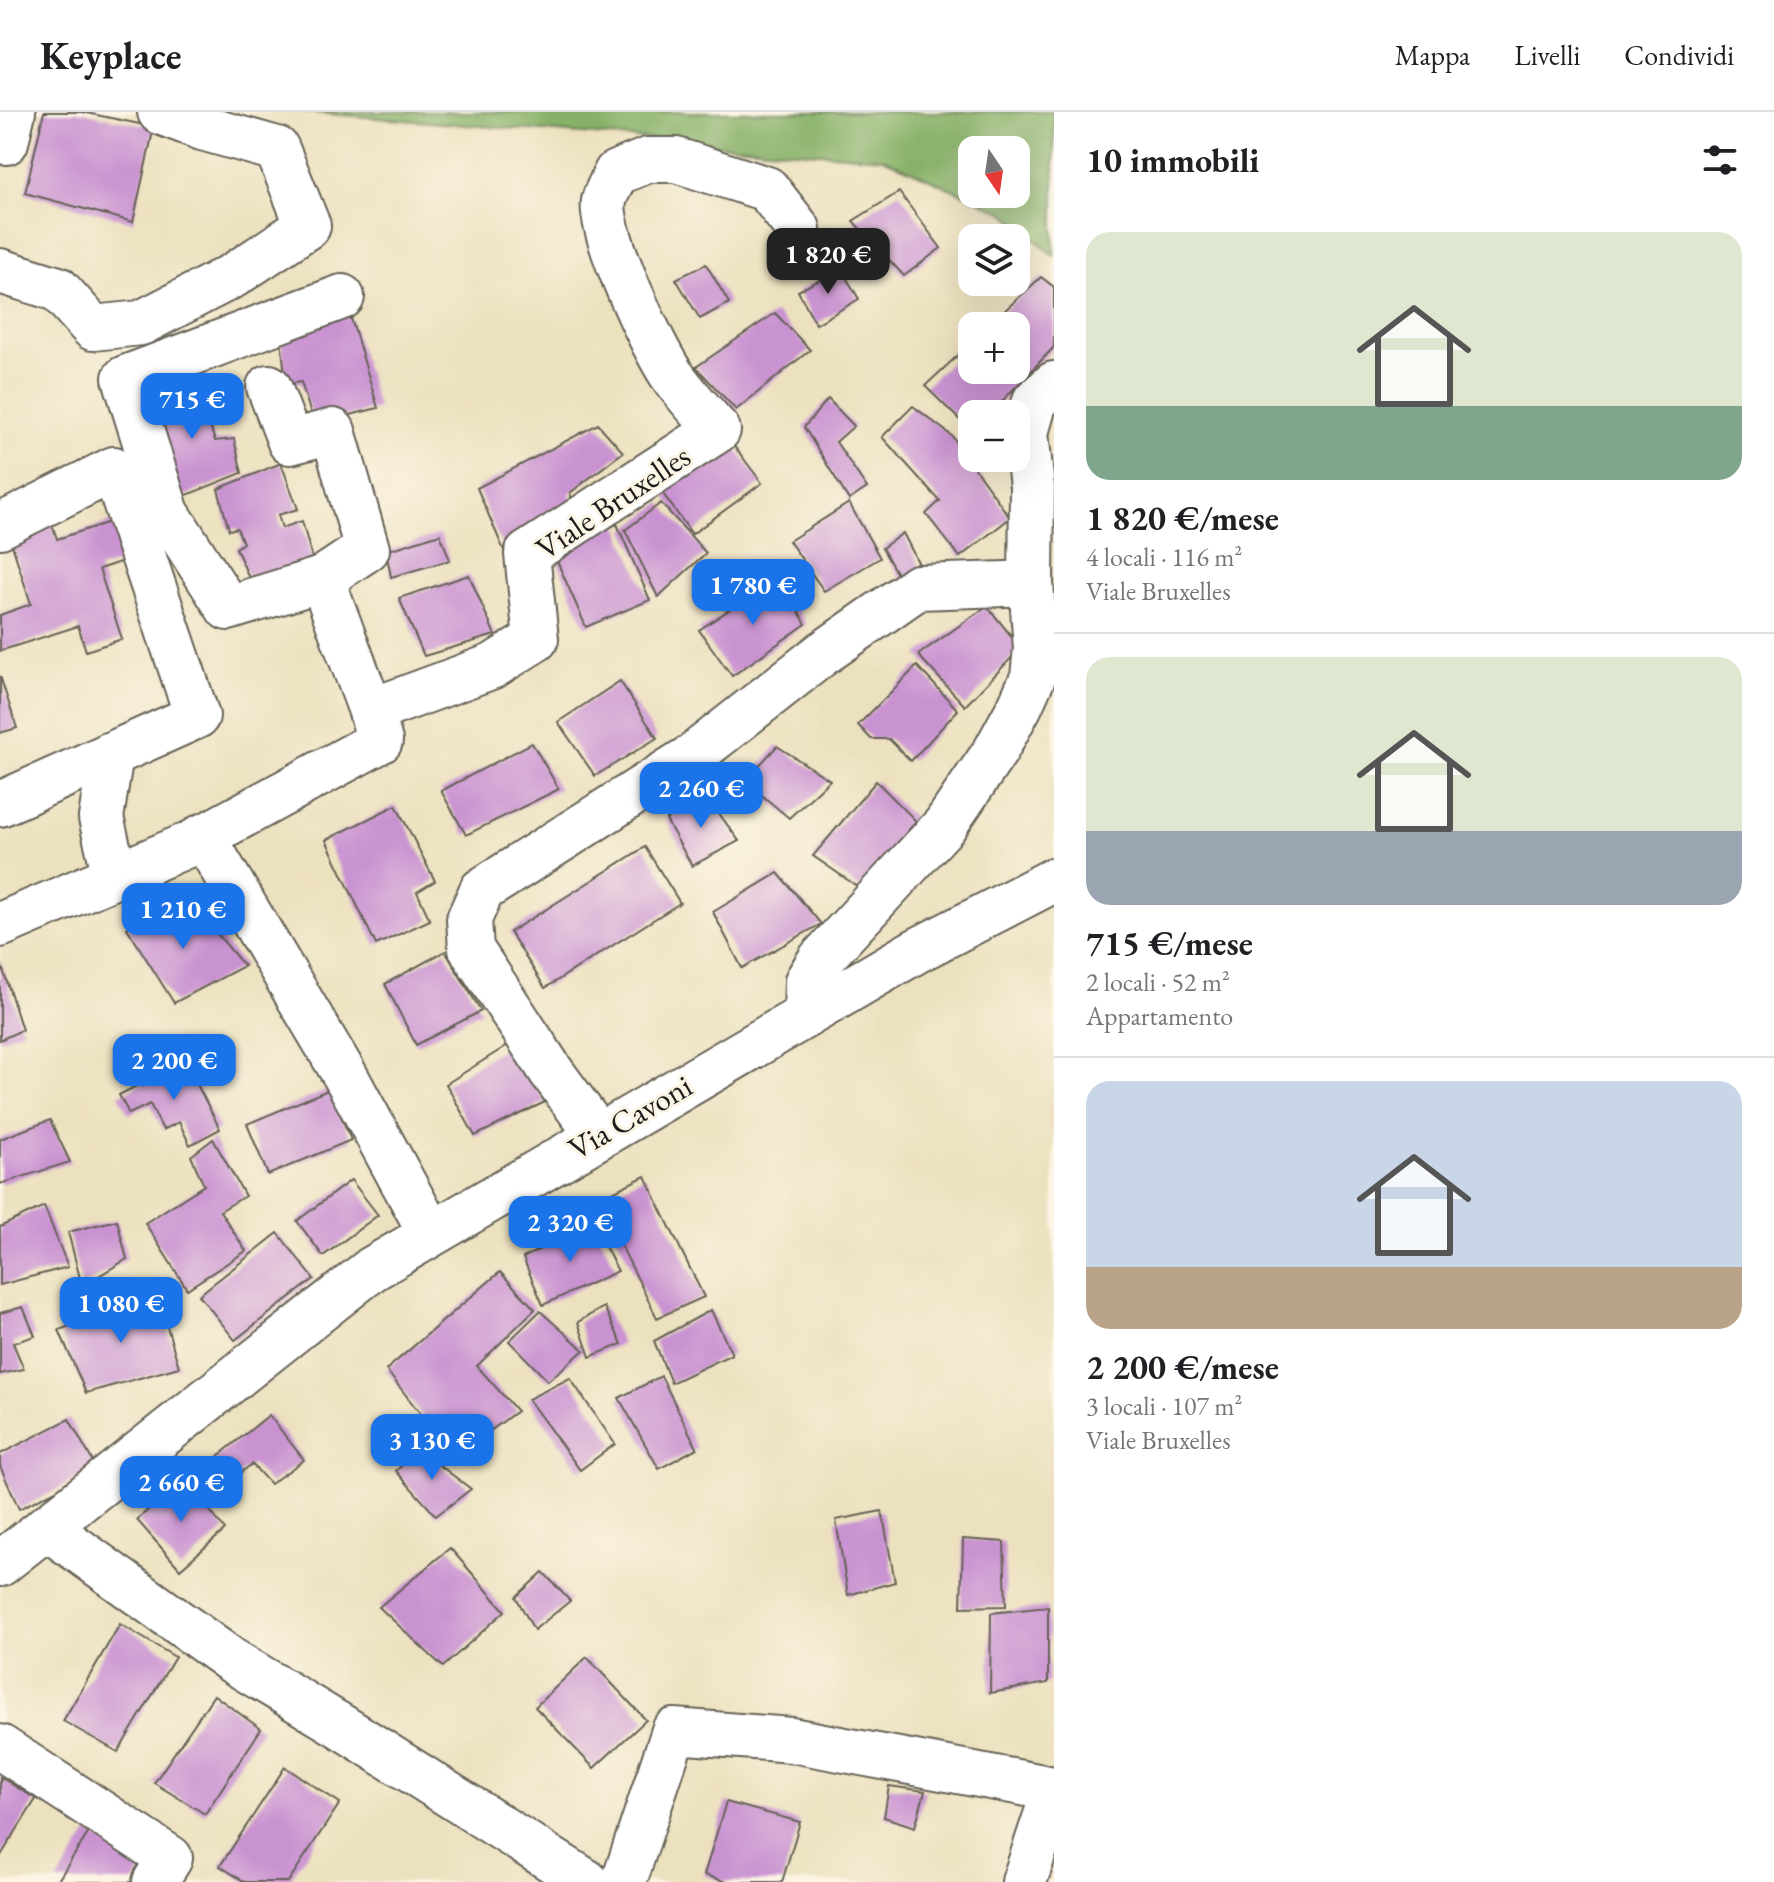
<!DOCTYPE html>
<html lang="it">
<meta charset="utf-8">
<style>
:root{--surface:#fff;--page:#f6f6f6;--text:#202124;--muted:#757577;--line:#e0e0e0;--accent:#1a73e8}
body{margin:0;font-family:"EB Garamond",serif;background:var(--page);color:var(--text);height:100vh;display:flex;flex-direction:column;font-size:30px;white-space:nowrap}
*{box-sizing:border-box;margin:0}
p{font-size:26px;color:var(--muted)}
.icon{flex:none;width:44px;height:44px;fill:none;stroke:currentColor;stroke-width:2;stroke-linecap:round;stroke-linejoin:round}
.map{position:relative;flex:1;overflow:hidden}
.sheet{display:flex;flex-direction:column;background:var(--surface);width:720px}
.sheet>*{flex:none}
.needle{width:52px;rotate:167deg}
.controls{position:absolute;left:958px;top:24px;display:grid;gap:16px}
.controls a{display:grid;place-items:center;width:72px;height:72px;border-radius:16px;background:var(--surface);box-shadow:0 8px 32px #0002;font-size:40px}
.price{position:absolute;translate:-50% -68px;padding:0 18px;border-radius:16px;background:var(--accent);color:#fff;font-size:26px;line-height:52px;filter:drop-shadow(0 2px 4px #0008)}
.price::after{content:'';position:absolute;left:50%;top:48px;width:24px;height:18px;margin-left:-12px;background:inherit;clip-path:polygon(0 0,100% 0,50% 100%)}
.price.active{background:#222;color:#fff}
ul{padding:0;list-style:none}
li{display:grid;align-content:center;gap:16px;height:424px;padding:0 32px}
li+li{border-top:2px solid var(--line)}
li span{display:grid;place-items:center;height:248px;border-radius:24px;color:#555}
li>.icon{margin-inline-start:auto}
span .icon{width:144px;height:144px;fill:#fffc;stroke-width:1}
li b{font-size:34px}
h2{display:flex;justify-content:space-between;align-items:center;height:96px;padding:0 32px;font-size:34px}
header{display:flex;align-items:center;gap:48px;box-sizing:border-box;height:112px;padding:0 40px;background:var(--surface);border-bottom:2px solid var(--line)}
header strong{font-size:38px}
nav{display:flex;gap:44px;margin-inline-start:auto;font-size:28px}
main{display:flex;flex:1;min-height:0}
.map>svg:first-child{display:block}
.forest{fill:#87b168;stroke:#526642;stroke-width:2;fill-rule:evenodd}
.building{fill:#c992d1}
.lines{fill:none;stroke-linecap:round;stroke-linejoin:round}
.minor-casing{stroke:#656155;stroke-width:48}
.minor{stroke:#fff;stroke-width:44}
.labels{text-anchor:middle;dominant-baseline:central;stroke-width:6;stroke-linejoin:round;paint-order:stroke}
.street-label{font-size:32px;fill:#1c1c1c;stroke:#fcf5e5}
</style>
<header>
<strong>Keyplace</strong>
<nav><a>Mappa</a><a>Livelli</a><a>Condividi</a></nav>
</header>
<main>
<div class="map">
<svg width="1054" height="1770" viewBox="0 0 1054 1770">
<rect width="100%" height="100%" fill="#fcf5e5"/>
<filter id="ink" filterUnits="userSpaceOnUse"><feTurbulence type="fractalNoise" baseFrequency=".0125" numOctaves="2"/><feDisplacementMap in="SourceGraphic" scale="16" xChannelSelector="R" yChannelSelector="G"/><feConvolveMatrix kernelMatrix="1 2 1 2 8 2 1 2 1" color-interpolation-filters="sRGB"/></filter>
<filter id="wash" filterUnits="userSpaceOnUse"><feTurbulence type="fractalNoise" baseFrequency=".006" numOctaves="4" result="noise"/><feDisplacementMap in="SourceGraphic" scale="32" xChannelSelector="R" yChannelSelector="G"/><feGaussianBlur stdDeviation="1.8" result="paint"/><feColorMatrix in="noise" values="0 0 0 0 0 0 0 0 0 0 0 0 0 0 0 0 0 1.4 0 .05"/><feComposite in="paint" operator="in"/></filter>
<g filter="url(#wash)">
<rect width="100%" height="100%" fill="#ece1bf"/>
<!-- forest -->
<path class="forest" d="M302,0h752v144l-49,-43 -122,-55zM972,38h44v44h-44z"/>
<g id="blocks">
<!-- building -->
<g class="building">
<path d="M44,0h38l72,15 -21,95 -108,-29z"/>
<path d="M899,80l42,56 -37,28 -51,-55z"/>
<path d="M706,152l23,39 -29,16 -24,-40z"/>
<path d="M841,157l18,30 -43,25 -18,-33z"/>
<path d="M1041,165l13,10v60l-64,67h-18v18l-47,-46 47,-44v28h44v-44h-28z"/>
<path d="M347,193l31,103 -64,16 -13,-42 -15,2 -6,-54z"/>
<path d="M775,201l35,37 -74,60 -40,-43z"/>
<path d="M200,270l19,41 -9,3 5,15 19,-2 8,34 -65,26 -31,-99z"/>
<path d="M828,287l26,27 -18,16 31,46 -18,12 -45,-73z"/>
<path d="M913,294l39,30 58,82 -50,39 -34,-43 14,-13 -58,-64z"/>
<path d="M598,312l25,28 -53,41 6,24 -71,36 -28,-65z"/>
<path d="M725,322l37,49 -70,51 -36,-50z"/>
<path d="M281,351l17,46 -20,6 4,13 20,-7 12,44 -62,20 -16,-37 7,-5 -6,-15 -8,2 -11,-41z"/>
<path d="M661,391l45,50 -48,44 -33,-67z"/>
<path d="M849,391l31,55 -56,33 -35,-50z"/>
<path d="M48,400l9,27 56,-18 13,39 -27,9 23,70 -36,12 -8,-25 -78,25v-36l31,-11 -25,-78z"/>
<path d="M617,412l33,76 -64,27 -33,-75z"/>
<path d="M903,421l18,35 -20,13 -19,-33z"/>
<path d="M440,422l10,26 -59,17 -5,-26z"/>
<path d="M469,463l26,60 -71,21 -25,-58z"/>
<path d="M778,465l28,47 -74,52 -33,-46z"/>
<path d="M987,494l34,42 -56,58 -47,-51z"/>
<path d="M917,554l41,44 -47,51 -22,-22h-18l-13,-14z"/>
<path d="M0,564l17,52 -17,5z"/>
<path d="M620,569l37,57 -62,38 -37,-54z"/>
<path d="M532,631l27,46 -93,46 -25,-44z"/>
<path d="M777,634l53,34 -41,38 -44,-37z"/>
<path d="M876,669l40,40 -55,68 -48,-33z"/>
<path d="M704,681l35,48 -47,25 -26,-46z"/>
<path d="M396,693l39,76 -18,11 13,28 -54,25 -50,-105z"/>
<path d="M645,735l35,56 -135,85 -35,-56z"/>
<path d="M778,761l43,51 -79,44 -29,-56z"/>
<path d="M160,790l20,18 15,-13 49,59 -70,37 -47,-75z"/>
<path d="M445,839l36,60 -65,34 -31,-61z"/>
<path d="M0,848l22,70 -22,10z"/>
<path d="M508,933l37,57 -70,34 -29,-52z"/>
<path d="M185,949l35,68 -30,16 -11,-23 -16,8 -13,-26 -21,10 -10,-19z"/>
<path d="M330,977l21,51 -83,35 -21,-51z"/>
<path d="M50,1008l20,42 -70,22v-45z"/>
<path d="M213,1027l32,57 -25,15 26,40 -59,38 -42,-66 59,-38 -13,-29z"/>
<path d="M645,1064l59,121 -47,21 -59,-119z"/>
<path d="M351,1068l27,35 -55,41 -26,-35z"/>
<path d="M44,1094l24,61 -68,18v-58z"/>
<path d="M117,1108l10,39 -45,27 -14,-54z"/>
<path d="M592,1110l26,49 -75,34 -20,-47z"/>
<path d="M278,1121l36,46 -79,61 -36,-45z"/>
<path d="M500,1160l35,37 -58,57 40,45 -62,46 -69,-87z"/>
<path d="M157,1181l22,74 -93,26 -27,-63z"/>
<path d="M23,1195l12,29 -22,7 11,26 -24,5v-61z"/>
<path d="M604,1195l18,37 -32,13 -12,-35z"/>
<path d="M711,1198l21,44 -61,29 -17,-42z"/>
<path d="M540,1199l44,39 -36,31 -39,-40z"/>
<path d="M661,1264l36,72 -38,21 -40,-71z"/>
<path d="M570,1266l45,66 -35,26 -52,-71z"/>
<path d="M269,1303l35,45 -34,24 -18,-20 -22,17 -18,-20z"/>
<path d="M69,1307l28,50 -78,40 -19,-43v-12z"/>
<path d="M418,1337l53,40 -35,27 -40,-45z"/>
<path d="M184,1365l41,53 -45,39 -43,-49z"/>
<path d="M882,1399l13,71 -47,13 -12,-75z"/>
<path d="M963,1427l41,3 2,64 -45,1z"/>
<path d="M450,1436l55,63 -62,56 -64,-60z"/>
<path d="M543,1460l27,29 -36,29 -18,-33z"/>
<path d="M1048,1495v76l-58,10 1,-80z"/>
<path d="M120,1512l55,33 -57,95 -55,-31z"/>
<path d="M587,1545l59,63 -52,48 -59,-61z"/>
<path d="M214,1583l47,34 -56,85 -51,-31z"/>
<path d="M285,1655l55,36 -52,79h-43l-25,-16z"/>
<path d="M0,1665l36,22 -36,58z"/>
<path d="M889,1674l36,5 -10,36 -31,-10z"/>
<path d="M726,1690l74,20 -18,60h-55l-23,-7z"/>
<path d="M89,1720l54,35 -9,15h-77z"/>
</g>
</g>
</g>
<g filter="url(#ink)">
<use href="#blocks" fill-opacity="0" stroke="#656155" stroke-width="2"/>
<g class="lines">
<!-- minor casing -->
<g class="minor-casing">
<g id="minor">
<path d="M0,29l6,1 7,-30"/>
<path d="M0,159l58,18 35,39 48,-5 93,-48 74,-49 -31,-77 -75,-21 -42,-16"/>
<path d="M269,275l21,55 43,-11 34,118 -45,30 49,132"/>
<path d="M0,414l114,-57 83,247 -197,88"/>
<path d="M322,467l-94,29 -61,-95 -42,-135 217,-81"/>
<path d="M111,642l-10,64 14,58"/>
<path d="M203,724l143,241 85,157"/>
<path d="M0,813l190,-81 190,-103 -9,-30 122,-45 43,-27 -9,-85 191,-124c-15,-17 -31,-34 -44,-52 -19,-25 -77,-149 -70,-177 2,-9 8,-19 12,-28l32,-13h28l91,29 31,40"/>
<path d="M806,902l1,-33 13,-21 125,-135 51,-75 24,-44 13,-29 3,-29 -5,-65 1,-96 -6,-54 9,-32 19,-17"/>
<path d="M598,1023l-47,-64 -80,-122 -2,-30 13,-29 209,-133 131,-103 96,-67 113,-4"/>
<path d="M46,1415l185,133 108,65 248,157"/>
<path d="M0,1452l372,-295 544,-318 138,-71"/>
<path d="M0,1635l170,111 -15,24"/>
<path d="M624,1770l50,-151 118,9 262,49"/>
<path d="M1024,1770l30,-90"/>
</g>
</g>
<!-- minor -->
<use href="#minor" class="minor"/>
</g>
</g>
<g class="labels">
<!-- street labels -->
<g class="street-label">
<text transform="translate(613 390) rotate(-34)">Viale Bruxelles</text>
<text transform="translate(630 1005) rotate(-30)">Via Cavoni</text>
</g>
</g>
</svg>
<div class="controls">
<a><svg class="needle" viewBox="-14 -14 28 28"><path d="M0-13l5 13h-10z" fill="#e53935"/><path d="M0 13l5-13h-10z" fill="#757577"/></svg></a>
<a><svg class="icon" aria-label="layers" viewBox="0 0 24 24"><path d="M12 4l9 5-9 5-9-5zM3 14l9 5 9-5"/></svg></a>
<a>+</a>
<a>−</a>
</div>
<b class="price active" style="left:828px;top:184px">1 820 €</b>
<b class="price" style="left:192px;top:329px">715 €</b>
<b class="price" style="left:753px;top:515px">1 780 €</b>
<b class="price" style="left:701px;top:718px">2 260 €</b>
<b class="price" style="left:183px;top:839px">1 210 €</b>
<b class="price" style="left:174px;top:990px">2 200 €</b>
<b class="price" style="left:570px;top:1152px">2 320 €</b>
<b class="price" style="left:121px;top:1233px">1 080 €</b>
<b class="price" style="left:432px;top:1370px">3 130 €</b>
<b class="price" style="left:181px;top:1412px">2 660 €</b>
</div>
<section class="sheet">
<h2>10 immobili<svg class="icon" aria-label="filters" viewBox="0 0 24 24"><path d="M4 7h16M4 17h16"/><circle cx="9" cy="7" r="2"/><circle cx="15" cy="17" r="2"/></svg></h2>
<ul>
<li><span style="background:linear-gradient(#dfe7d0 70%,#7fa58c 0)"><svg class="icon" aria-label="home" viewBox="0 0 24 24"><path d="M3 11l9-7 9 7M6 9v11h12V9"/></svg></span><div><b>1 820 €/mese</b><p>4 locali · 116 m²</p><p>Viale Bruxelles</p></div></li>
<li><span style="background:linear-gradient(#dfe7d0 70%,#9aa5b1 0)"><svg class="icon" aria-label="home" viewBox="0 0 24 24"><path d="M3 11l9-7 9 7M6 9v11h12V9"/></svg></span><div><b>715 €/mese</b><p>2 locali · 52 m²</p><p>Appartamento</p></div></li>
<li><span style="background:linear-gradient(#c9d6e8 75%,#b9a48a 0)"><svg class="icon" aria-label="home" viewBox="0 0 24 24"><path d="M3 11l9-7 9 7M6 9v11h12V9"/></svg></span><div><b>2 200 €/mese</b><p>3 locali · 107 m²</p><p>Viale Bruxelles</p></div></li>
</ul>
</section>
</main>
